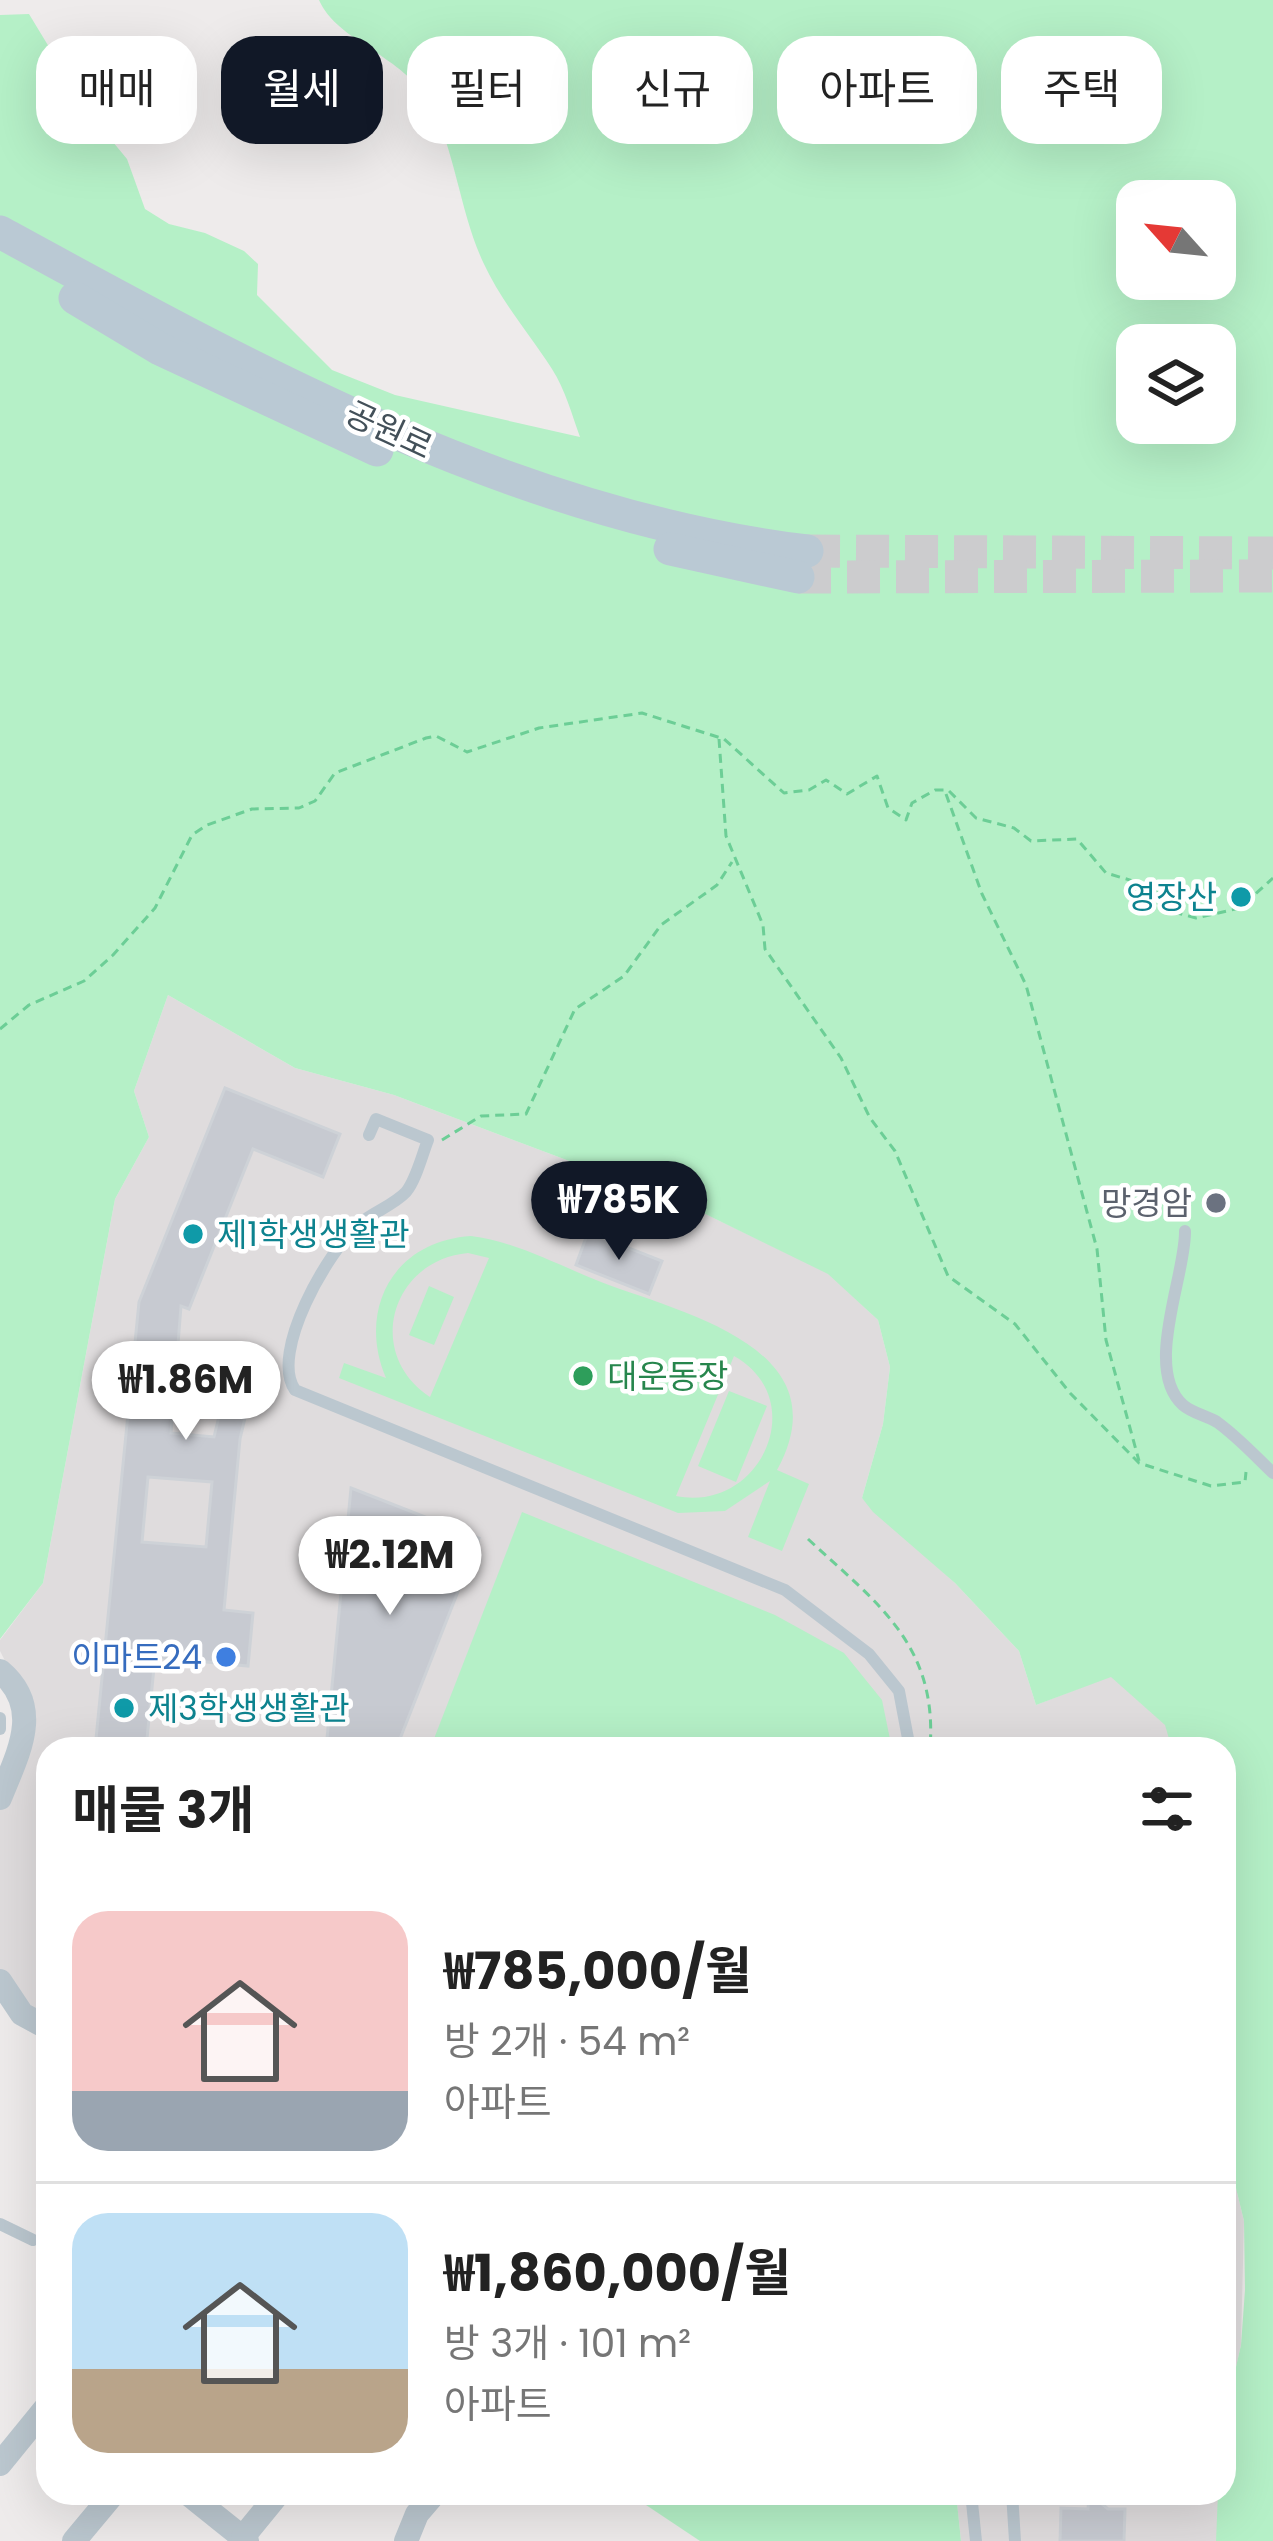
<!DOCTYPE html>
<html lang="ko">
<meta charset="utf-8">
<style>
:root{--surface:#fff;--page:#f2f2f2;--text:#222;--muted:#767676;--line:#e0e0e0;--accent:#111827}
body{margin:0;font-family:Poppins,"Noto Sans KR",sans-serif;background:var(--page);color:var(--text);height:100vh;display:flex;flex-direction:column;font-size:45px;white-space:nowrap}
*{box-sizing:border-box;margin:0}
p{font-size:39px;color:var(--muted)}
.icon{flex:none;width:66px;height:66px;fill:none;stroke:currentColor;stroke-width:2;stroke-linecap:round;stroke-linejoin:round}
.map{position:relative;flex:1;overflow:hidden}
.sheet{position:absolute;left:36px;top:1737px;width:1200px;height:768px;display:flex;flex-direction:column;background:var(--surface);border-radius:36px;box-shadow:0 12px 48px #0002}
.sheet>*{flex:none}
.top-card{position:absolute;left:36px;top:36px;width:1203px;height:108px;display:flex;gap:24px}
.needle{width:78px;rotate:297deg}
.fabs{position:absolute;left:1116px;top:180px;display:grid;gap:24px}
.fabs a{display:grid;place-items:center;width:120px;height:120px;border-radius:24px;background:var(--surface);box-shadow:0 12px 48px #0002;font-size:60px}
.price{position:absolute;translate:-50% -102px;padding:0 27px;border-radius:42px;background:#fff;color:#222;font-size:39px;line-height:78px;filter:drop-shadow(0 3px 6px #0008)}
.price::after{content:'';position:absolute;left:50%;top:72px;width:36px;height:27px;margin-left:-18px;background:inherit;clip-path:polygon(0 0,100% 0,50% 100%)}
.price.current{background:var(--accent);color:#fff}
ul{padding:0;list-style:none}
li{display:flex;align-items:center;gap:36px;height:300px;padding:0 36px}
li+li{border-top:3px solid var(--line)}
li span{display:grid;place-items:center;flex:none;width:336px;height:240px;border-radius:36px;color:#555}
li>.icon{margin-inline-start:auto}
span .icon{width:144px;height:144px;fill:#fffc;stroke-width:1}
li b{font-size:51px}
h2{display:flex;justify-content:space-between;align-items:center;height:144px;padding:0 36px;font-size:51px}
.pill{padding:0 42px;border-radius:36px;background:var(--surface);box-shadow:0 12px 48px #0002;font-size:42px;line-height:108px}
.pill.current{background:var(--accent);color:#fff}
.map>svg:first-child{display:block}
.education{fill:#dfdcdd}
.green{fill:#b5f0c7;fill-rule:evenodd}
.building{fill:#c7cad1;stroke:#ced2d7;stroke-width:3;fill-rule:evenodd}
.lines{fill:none;stroke-linecap:round;stroke-linejoin:round}
.secondary-tunnel{stroke:#ccccce;stroke-width:33;stroke-dasharray:33 16;stroke-linecap:butt}
.path{stroke:#6cce96;stroke-width:3;stroke-dasharray:9 6;stroke-linecap:butt}
.service{stroke:#bbc7cf;stroke-width:12}
.minor{stroke:#bbc7cf;stroke-width:24}
.secondary{stroke:#bac9d4;stroke-width:33}
.culture-dot{fill:#0f9aa8;stroke:#fff;stroke-width:4.5}
.worship-dot{fill:#6b7280;stroke:#fff;stroke-width:4.5}
.leisure-dot{fill:#2e9e5b;stroke:#fff;stroke-width:4.5}
.shop-dot{fill:#3f7fe0;stroke:#fff;stroke-width:4.5}
.labels{text-anchor:middle;dominant-baseline:central;stroke-width:9;stroke-linejoin:round;paint-order:stroke}
.street-label{font-size:33px;fill:#435059;stroke:#fff}
.culture-label{font-size:33px;fill:#0d838f;stroke:#fff;text-anchor:start}
.worship-label{font-size:33px;fill:#5b616d;stroke:#fff;text-anchor:end}
.leisure-label{font-size:33px;fill:#27864d;stroke:#fff;text-anchor:start}
.shop-label{font-size:33px;fill:#366cbe;stroke:#fff;text-anchor:end}
</style>
<div class="map">
<svg width="1273" height="2541" viewBox="0 0 1273 2541">
<rect width="100%" height="100%" fill="#eeebeb"/>
<!-- education -->
<g class="education">
<path d="M168,995l127,73 99,27 295,111 139,67 50,47 12,47 -7,57 -21,74 93,85 64,68 17,54 75,-29 55,49 6,24h-1124v279l-48,-47v-183l24,-100 -24,-47v-11l43,-57 72,-384 34,-62 -15,-46z"/>
<path d="M1224,2139l20,82 -3,124 -13,58z"/>
<path d="M956,2493h262l2,30 -4,18h-255z"/>
</g>
<!-- green -->
<g class="green">
<path d="M319,0h954v2541h-57l2,-48h6v-92l4,1 13,-57 4,-55 -1,-69 -20,-82v-90l10,-48 -10,-41v-211h-52l-7,-24 -54,-48 -75,28 -17,-54 -64,-68 -82,-71 -11,-14 21,-74 7,-57 -12,-47 -50,-46 -139,-68 -295,-111 -99,-27 -127,-73 -34,96 15,46 -34,62 -72,384 -43,56v-1624l29,-1 60,99 38,46 18,50 24,15 36,9 39,18 14,13 -1,31 75,75 63,25 185,42c-8,-22 -15,-48 -28,-68 -24,-37 -50,-66 -69,-107 -23,-50 -27,-108 -52,-157 -27,-50 -94,-63 -112,-105zM1137,201h78v78h-78zM1137,345h78v78h-78z"/>
<path d="M471,1236c44,5 89,30 130,46 81,31 243,66 176,188l32,14 -27,67 -34,-14 22,-56 -45,30 -47,2 -339,-135 5,-15 42,15c-29,-68 7,-137 85,-142zM468,1253l21,5 -59,139c-66,-43 -39,-137 38,-144zM734,1356c78,44 26,157 -58,140z"/>
<path d="M429,1286l25,11 -20,48 -25,-10z"/>
<path d="M729,1391l38,15 -31,76 -38,-16z"/>
<path d="M522,1512l253,103 69,38 38,47 10,49h-462z"/>
<path d="M628,2493h328l5,48h-261z"/>
</g>
<!-- building -->
<g class="building">
<path d="M225,1088l115,46 -17,43 -70,-28 -64,160 -8,-3 -10,127 43,4 21,-88 25,6 -20,84 -16,171 29,3 -5,53 -93,-9 -9,92h-51l44,-447zM148,1477l64,5 -6,65 -64,-5z"/>
<path d="M588,1232l74,29 -13,33 -73,-29z"/>
<path d="M351,1488l128,50 -83,211h-70z"/>
<path d="M1089,2493l19,16h17l-1,32h-64l1,-33 27,1z"/>
</g>
<g class="lines">
<!-- secondary-tunnel -->
<g class="secondary-tunnel">
<path d="M807,551l466,2"/>
<path d="M798,577l475,-1"/>
</g>
<!-- path -->
<g class="path">
<path d="M719,739l7,97 37,89 2,24 76,109 29,60 25,33 53,125 67,48 55,69 69,70 72,23 34,-4 1,-10"/>
<path d="M946,794l36,100 44,91 71,264 9,91 33,121"/>
<path d="M0,1029l29,-24 55,-24 29,-26 42,-47 37,-73 15,-10 45,-16 47,-1 16,-7 20,-28 91,-35 10,-2 31,16 72,-24 103,-15 82,26 60,54 25,-3 17,-10 21,14 30,-18 11,32 18,12 6,-17 23,-13h13l28,28 38,10 17,13 46,-2 29,34 44,13 27,27 19,5 44,-10 33,-30"/>
<path d="M442,1140l39,-24 45,-2 49,-105 49,-33 37,-51 56,-40 15,-23"/>
<path d="M808,1539c70,65 130,106 122,210"/>
</g>
<!-- service -->
<g class="service">
<path d="M369,1135l7,-16 52,21c-6,15 -12,40 -22,52 -12,13 -33,20 -47,32 -31,27 -90,129 -64,166l490,200 84,64 30,37 11,58"/>
<path d="M1185,1231c1,44 -42,138 -2,174 9,8 24,11 34,17 22,16 37,33 56,51"/>
<path d="M0,1718v11"/>
<path d="M0,2224l33,16"/>
<path d="M971,2493l5,48"/>
<path d="M1012,2493l3,48"/>
</g>
<!-- minor -->
<g class="minor">
<path d="M0,1671c44,37 18,82 0,127"/>
<path d="M0,1981l22,33 26,14"/>
<path d="M0,2464l48,-59"/>
<path d="M187,2493l60,48"/>
<path d="M243,2537l36,-44"/>
<path d="M74,2541l40,-48"/>
<path d="M406,2541l11,-27 18,-21"/>
</g>
<!-- secondary -->
<g class="secondary">
<path d="M0,232c254,139 516,284 807,319"/>
<path d="M75,298l85,51 217,101"/>
<path d="M670,549l128,28"/>
</g>
</g>
<!-- markers -->
<g class="culture-dot">
<circle cx="1241" cy="897" r="12"/>
<circle cx="193" cy="1234" r="12"/>
<circle cx="124" cy="1708" r="12"/>
</g>
<circle class="worship-dot" cx="1216" cy="1203" r="12"/>
<circle class="leisure-dot" cx="583" cy="1376" r="12"/>
<circle class="shop-dot" cx="226" cy="1657" r="12"/>
<g class="labels">
<!-- street labels -->
<g class="street-label">
<text transform="translate(389 430) rotate(25)">공원로</text>
</g>
<!-- culture labels -->
<g class="culture-label">
<text x="1217" y="897" text-anchor="end">영장산</text>
<text x="217" y="1234">제1학생생활관</text>
<text x="148" y="1708">제3학생생활관</text>
</g>
<!-- worship labels -->
<g class="worship-label">
<text x="1192" y="1203">망경암</text>
</g>
<!-- leisure labels -->
<g class="leisure-label">
<text x="607" y="1376">대운동장</text>
</g>
<!-- shop labels -->
<g class="shop-label">
<text x="202" y="1657">이마트24</text>
</g>
</g>
</svg>
<div class="fabs">
<a><svg class="needle" viewBox="-14 -14 28 28"><path d="M0-13l5 13h-10z" fill="#e53935"/><path d="M0 13l5-13h-10z" fill="#767676"/></svg></a>
<a><svg class="icon" aria-label="layers" viewBox="0 0 24 24"><path d="M12 4l9 5-9 5-9-5zM3 14l9 5 9-5"/></svg></a>
</div>
<b class="price current" style="left:619px;top:1263px">₩785K</b>
<b class="price" style="left:186px;top:1443px">₩1.86M</b>
<b class="price" style="left:390px;top:1618px">₩2.12M</b>
<div class="top-card">
<a class="pill">매매</a>
<a class="pill current">월세</a>
<a class="pill">필터</a>
<a class="pill">신규</a>
<a class="pill">아파트</a>
<a class="pill">주택</a>
</div>
<section class="sheet">
<h2>매물 3개<svg class="icon" aria-label="filters" viewBox="0 0 24 24"><path d="M4 7h16M4 17h16"/><circle cx="9" cy="7" r="2"/><circle cx="15" cy="17" r="2"/></svg></h2>
<ul>
<li><span style="background:linear-gradient(#f6c9c9 75%,#9aa5b1 0)"><svg class="icon" aria-label="home" viewBox="0 0 24 24"><path d="M3 11l9-7 9 7M6 9v11h12V9"/></svg></span><div><b>₩785,000/월</b><p>방 2개 · 54 m²</p><p>아파트</p></div></li>
<li><span style="background:linear-gradient(#bfe0f5 65%,#b9a48a 0)"><svg class="icon" aria-label="home" viewBox="0 0 24 24"><path d="M3 11l9-7 9 7M6 9v11h12V9"/></svg></span><div><b>₩1,860,000/월</b><p>방 3개 · 101 m²</p><p>아파트</p></div></li>
</ul>
</section>
</div>
